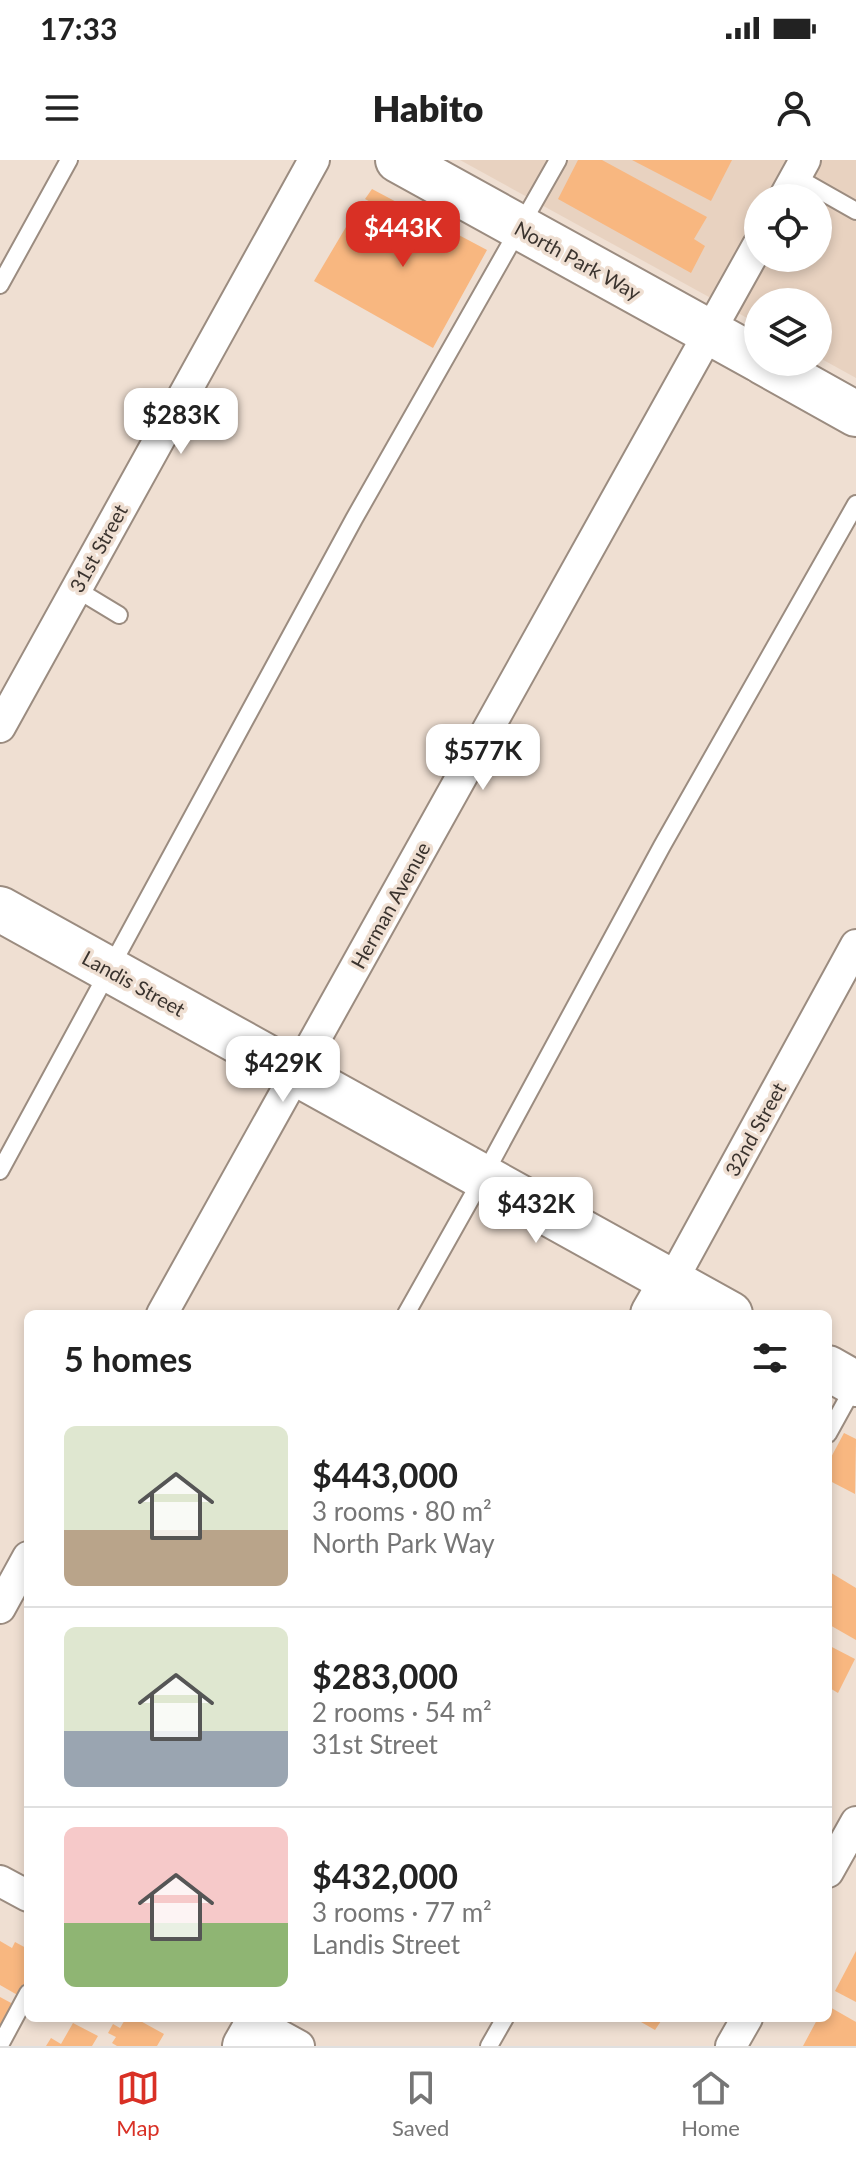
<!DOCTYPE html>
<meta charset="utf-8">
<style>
:root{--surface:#fff;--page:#f2f2f2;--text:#222;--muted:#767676;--line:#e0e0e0;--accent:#d93025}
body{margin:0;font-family:Lato,sans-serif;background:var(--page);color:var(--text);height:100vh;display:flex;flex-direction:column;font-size:30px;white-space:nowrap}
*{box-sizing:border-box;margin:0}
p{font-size:26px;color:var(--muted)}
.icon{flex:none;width:44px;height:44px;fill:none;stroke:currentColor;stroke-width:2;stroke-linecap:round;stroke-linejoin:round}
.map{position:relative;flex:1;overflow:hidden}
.panel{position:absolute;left:24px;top:1150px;width:808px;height:712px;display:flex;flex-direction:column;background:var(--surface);border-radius:12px;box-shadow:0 4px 12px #0003}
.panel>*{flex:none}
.tools{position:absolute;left:744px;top:24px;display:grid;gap:16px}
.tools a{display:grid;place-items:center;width:88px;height:88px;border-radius:50%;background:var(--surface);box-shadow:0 4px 12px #0003;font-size:40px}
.price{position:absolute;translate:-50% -68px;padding:0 18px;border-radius:16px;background:#fff;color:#222;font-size:26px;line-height:52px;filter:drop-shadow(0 2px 4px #0008)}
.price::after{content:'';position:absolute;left:50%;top:48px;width:24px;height:18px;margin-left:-12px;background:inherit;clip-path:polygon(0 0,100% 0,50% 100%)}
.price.current{background:var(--accent);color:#fff}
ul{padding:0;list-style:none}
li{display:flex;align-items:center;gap:24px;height:200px;padding:0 40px}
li+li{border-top:2px solid var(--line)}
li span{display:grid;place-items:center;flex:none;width:224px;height:160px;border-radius:12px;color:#555}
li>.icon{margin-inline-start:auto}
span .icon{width:96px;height:96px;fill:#fffc;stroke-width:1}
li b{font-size:34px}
h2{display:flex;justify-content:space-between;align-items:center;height:96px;padding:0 40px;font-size:34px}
.status{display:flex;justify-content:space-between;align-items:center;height:56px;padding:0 40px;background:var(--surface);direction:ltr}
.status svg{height:22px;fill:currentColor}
header{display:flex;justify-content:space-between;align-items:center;height:104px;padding:0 40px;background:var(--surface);font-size:36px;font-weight:800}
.tabs{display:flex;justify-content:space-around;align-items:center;height:112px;border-top:2px solid var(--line);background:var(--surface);font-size:22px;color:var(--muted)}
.tabs a{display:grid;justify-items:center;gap:4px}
.tabs .current{color:var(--accent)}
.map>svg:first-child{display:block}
.built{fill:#e8d2c0;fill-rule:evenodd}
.building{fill:#f8b780}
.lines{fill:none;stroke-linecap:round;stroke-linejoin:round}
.lane-casing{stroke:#9b8c80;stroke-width:20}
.street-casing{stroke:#9b8c80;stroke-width:34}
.secondary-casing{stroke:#9b8c80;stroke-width:48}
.lane{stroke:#fff;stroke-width:16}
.street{stroke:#fff;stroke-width:30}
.secondary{stroke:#fff;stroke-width:44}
.labels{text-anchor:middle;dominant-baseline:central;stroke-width:7;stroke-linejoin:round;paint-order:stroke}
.street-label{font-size:20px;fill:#3a332e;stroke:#efdfd2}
</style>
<div class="status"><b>17:33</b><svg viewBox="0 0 49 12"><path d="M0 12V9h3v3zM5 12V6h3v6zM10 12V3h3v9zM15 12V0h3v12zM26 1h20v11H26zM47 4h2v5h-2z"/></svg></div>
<header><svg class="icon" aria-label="menu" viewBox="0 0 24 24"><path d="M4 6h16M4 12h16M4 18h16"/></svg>Habito<svg class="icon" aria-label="person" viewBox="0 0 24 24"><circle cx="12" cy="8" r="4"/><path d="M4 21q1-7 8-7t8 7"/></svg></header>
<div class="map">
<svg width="856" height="1886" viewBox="0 0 856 1886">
<rect width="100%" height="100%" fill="#efdfd2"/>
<!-- built -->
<path class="built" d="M460,0h396v218l-38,-21v-55h-60v22zM758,38h60v60h-60z"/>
<!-- building -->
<g class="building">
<path d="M578,0h24l105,57 -13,22 11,7 -14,27 -133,-74z"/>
<path d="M632,0h100l-21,41z"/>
<path d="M372,29l115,61 -54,98 -119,-67 32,-54 14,8 16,-30 -11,-6z"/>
<path d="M844,1273l12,6 -1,55 -27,-14v-17z"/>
<path d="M828,1411l28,17v52l-28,-16z"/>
<path d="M828,1485l27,14 -17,34 -10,-6z"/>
<path d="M0,1781l12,7 3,-6 13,7v35l-7,13 -21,-12z"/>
<path d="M856,1791v51l-21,-11z"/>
<path d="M0,1837l13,7 -13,22z"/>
<path d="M828,1846l28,16v24h-53l15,-28h10z"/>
<path d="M126,1858h9l29,16 -7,12h-40l-5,-3 4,-6 -8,-4 5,-9 7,4z"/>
<path d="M634,1858h29l-8,12z"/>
<path d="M73,1863l25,13 -6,10h-46l5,-8 10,6z"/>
</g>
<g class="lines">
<!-- lane casing -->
<g class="lane-casing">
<g id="lane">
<path d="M796,17l60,34"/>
<path d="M0,125l69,-125"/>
<path d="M76,429l43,26"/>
<path d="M0,1011l354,-652 204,-359"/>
<path d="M406,1154l77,-137 179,-331 194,-342"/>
<path d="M828,1274l27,-49"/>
<path d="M0,1885l28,-52"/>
<path d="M489,1886l16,-28"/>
</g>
</g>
<!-- street casing -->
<g class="street-casing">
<g id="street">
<path d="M784,38l21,-38"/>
<path d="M0,567l314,-567"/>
<path d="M672,1121l184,-336"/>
<path d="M162,1154l596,-1069"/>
<path d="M0,1448l28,-51"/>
<path d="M828,1712l28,-50"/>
<path d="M0,1721l28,15"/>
<path d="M248,1858l51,28"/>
<path d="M731,1886l16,-28"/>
</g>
</g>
<!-- secondary casing -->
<g class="secondary-casing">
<g id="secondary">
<path d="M398,0l360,199"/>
<path d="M763,202l93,52"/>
<path d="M0,749l730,405"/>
<path d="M653,1154l19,-33"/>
<path d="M828,1208l28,16"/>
<path d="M245,1886l16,-28"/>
</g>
</g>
<!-- lane -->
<use href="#lane" class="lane"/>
<!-- street -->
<use href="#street" class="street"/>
<!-- secondary -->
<use href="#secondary" class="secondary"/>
</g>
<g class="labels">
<!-- street labels -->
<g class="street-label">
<text transform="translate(578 100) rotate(29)">North Park Way</text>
<text transform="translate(98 388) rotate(-61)">31st Street</text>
<text transform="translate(390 745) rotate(-61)">Herman Avenue</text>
<text transform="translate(134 823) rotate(29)">Landis Street</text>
<text transform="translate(755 969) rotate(-61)">32nd Street</text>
</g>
</g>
</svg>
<div class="tools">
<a><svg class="icon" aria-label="locate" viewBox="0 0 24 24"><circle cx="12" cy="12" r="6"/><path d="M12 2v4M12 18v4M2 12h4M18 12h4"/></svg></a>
<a><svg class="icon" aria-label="layers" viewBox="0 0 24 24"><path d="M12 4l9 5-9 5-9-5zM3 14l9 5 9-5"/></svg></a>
</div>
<b class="price current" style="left:403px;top:109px">$443K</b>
<b class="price" style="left:181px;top:296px">$283K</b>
<b class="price" style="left:483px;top:632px">$577K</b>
<b class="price" style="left:283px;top:944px">$429K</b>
<b class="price" style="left:536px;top:1085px">$432K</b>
<section class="panel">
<h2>5 homes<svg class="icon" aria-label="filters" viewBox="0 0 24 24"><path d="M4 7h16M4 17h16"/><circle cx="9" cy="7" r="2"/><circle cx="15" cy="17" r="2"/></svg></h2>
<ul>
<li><span style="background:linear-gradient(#dfe7d0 65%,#b9a48a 0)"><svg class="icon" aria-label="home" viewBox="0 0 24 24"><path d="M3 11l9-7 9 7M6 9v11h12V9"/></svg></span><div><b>$443,000</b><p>3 rooms · 80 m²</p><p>North Park Way</p></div></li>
<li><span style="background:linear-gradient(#dfe7d0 65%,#9aa5b1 0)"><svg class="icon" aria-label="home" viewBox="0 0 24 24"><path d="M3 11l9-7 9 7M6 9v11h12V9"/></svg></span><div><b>$283,000</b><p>2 rooms · 54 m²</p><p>31st Street</p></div></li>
<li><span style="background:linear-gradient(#f6c9c9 60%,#8fb573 0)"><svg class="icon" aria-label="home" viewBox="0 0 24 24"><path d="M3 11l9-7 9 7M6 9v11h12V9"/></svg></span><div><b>$432,000</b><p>3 rooms · 77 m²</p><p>Landis Street</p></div></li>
</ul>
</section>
</div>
<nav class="tabs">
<a class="current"><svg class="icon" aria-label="map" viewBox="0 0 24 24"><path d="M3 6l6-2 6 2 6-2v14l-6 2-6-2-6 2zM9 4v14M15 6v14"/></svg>Map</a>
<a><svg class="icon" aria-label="saved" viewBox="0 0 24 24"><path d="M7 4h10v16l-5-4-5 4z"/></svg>Saved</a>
<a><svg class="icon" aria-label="home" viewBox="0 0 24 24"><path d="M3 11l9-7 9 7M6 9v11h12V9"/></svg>Home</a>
</nav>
